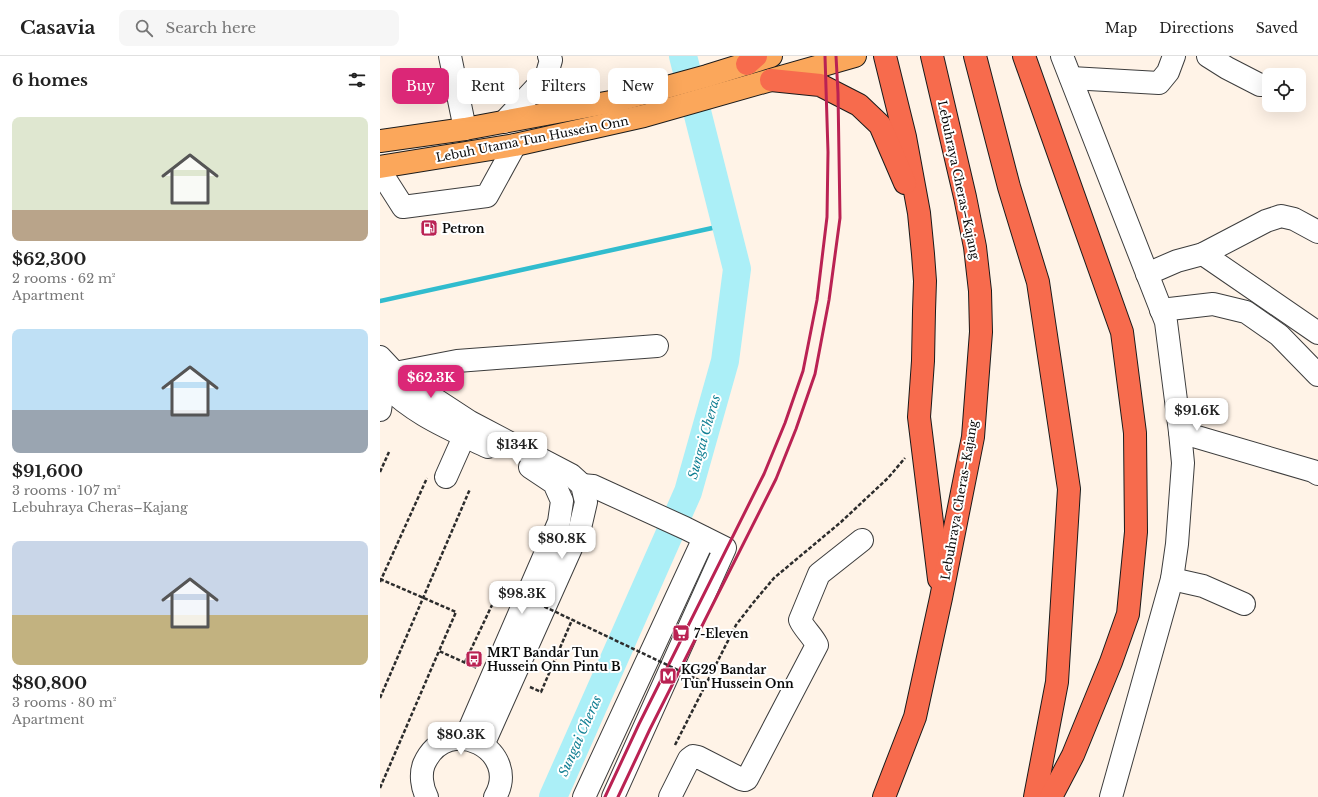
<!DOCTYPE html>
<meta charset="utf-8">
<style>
:root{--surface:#fff;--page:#f6f6f6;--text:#222;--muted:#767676;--line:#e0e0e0;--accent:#db2777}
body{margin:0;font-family:"Libre Baskerville",serif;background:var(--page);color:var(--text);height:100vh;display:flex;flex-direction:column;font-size:15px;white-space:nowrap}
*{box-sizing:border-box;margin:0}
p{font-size:13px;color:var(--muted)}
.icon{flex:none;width:22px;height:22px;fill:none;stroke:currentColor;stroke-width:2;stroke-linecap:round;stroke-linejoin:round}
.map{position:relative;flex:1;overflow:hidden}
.drawer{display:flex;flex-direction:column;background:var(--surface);width:380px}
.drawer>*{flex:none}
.guide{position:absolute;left:12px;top:12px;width:380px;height:36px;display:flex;gap:8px}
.tools{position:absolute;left:882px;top:12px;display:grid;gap:8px}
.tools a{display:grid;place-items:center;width:44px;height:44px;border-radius:8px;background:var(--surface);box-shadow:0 4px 16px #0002;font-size:20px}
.price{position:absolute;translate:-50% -34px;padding:0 9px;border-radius:8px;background:#fff;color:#222;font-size:13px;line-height:26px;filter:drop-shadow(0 1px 2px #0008)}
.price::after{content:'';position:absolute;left:50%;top:24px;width:12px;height:9px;margin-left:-6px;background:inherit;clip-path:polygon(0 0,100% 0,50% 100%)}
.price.on{background:var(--accent);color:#fff}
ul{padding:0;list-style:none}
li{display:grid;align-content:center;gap:8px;height:212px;padding:0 12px}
li span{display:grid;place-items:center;height:124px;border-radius:8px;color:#555}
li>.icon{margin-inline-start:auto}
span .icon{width:72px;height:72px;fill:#fffc;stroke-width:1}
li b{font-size:17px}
h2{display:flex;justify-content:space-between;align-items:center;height:48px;padding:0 12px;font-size:17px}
.pill{padding:0 14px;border-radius:8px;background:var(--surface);box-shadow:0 4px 16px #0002;font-size:14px;line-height:36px}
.pill.on{background:var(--accent);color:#fff}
header{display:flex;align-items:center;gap:24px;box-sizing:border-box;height:56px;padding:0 20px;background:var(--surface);border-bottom:1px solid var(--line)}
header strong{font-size:19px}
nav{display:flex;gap:22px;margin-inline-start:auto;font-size:14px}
.search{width:280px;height:36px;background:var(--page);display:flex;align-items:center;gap:10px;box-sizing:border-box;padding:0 14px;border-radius:8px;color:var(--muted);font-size:15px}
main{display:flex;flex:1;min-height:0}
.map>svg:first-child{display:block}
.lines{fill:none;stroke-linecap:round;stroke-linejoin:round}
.stream{stroke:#31bcce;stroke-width:4.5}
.river{stroke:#abeff7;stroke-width:28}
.minor-casing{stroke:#3d3d3d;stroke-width:24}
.major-casing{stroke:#1b1b1b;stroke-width:24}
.highway-casing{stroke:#1b1b1b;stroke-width:24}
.path{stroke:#2c2c2c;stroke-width:2.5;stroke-dasharray:4 2;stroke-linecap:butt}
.minor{stroke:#fff;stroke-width:22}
.major{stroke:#fba75b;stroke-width:22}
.highway{stroke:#f76b4d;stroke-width:22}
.rail{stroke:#ba2253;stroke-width:3}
.path-bridge{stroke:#2c2c2c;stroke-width:2.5;stroke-dasharray:4 2;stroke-linecap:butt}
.labels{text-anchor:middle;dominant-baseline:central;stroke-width:4;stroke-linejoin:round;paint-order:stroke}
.street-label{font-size:12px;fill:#0a0a0a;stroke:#fff}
.poi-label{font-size:12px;font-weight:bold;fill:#0a0a0a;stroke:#fff;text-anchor:start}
.water-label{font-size:13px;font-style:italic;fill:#138094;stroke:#fff}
</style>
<header>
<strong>Casavia</strong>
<div class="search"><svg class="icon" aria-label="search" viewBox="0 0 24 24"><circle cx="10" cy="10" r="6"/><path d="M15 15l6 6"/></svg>Search here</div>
<nav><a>Map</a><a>Directions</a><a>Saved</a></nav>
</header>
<main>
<section class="drawer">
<h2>6 homes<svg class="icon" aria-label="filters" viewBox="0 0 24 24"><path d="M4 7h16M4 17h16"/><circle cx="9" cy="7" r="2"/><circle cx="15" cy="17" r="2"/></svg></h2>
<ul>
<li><span style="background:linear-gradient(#dfe7d0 75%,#b9a48a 0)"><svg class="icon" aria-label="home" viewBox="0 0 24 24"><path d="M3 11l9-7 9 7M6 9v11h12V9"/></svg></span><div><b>$62,300</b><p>2 rooms · 62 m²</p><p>Apartment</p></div></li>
<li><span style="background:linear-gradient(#bfe0f5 65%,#9aa5b1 0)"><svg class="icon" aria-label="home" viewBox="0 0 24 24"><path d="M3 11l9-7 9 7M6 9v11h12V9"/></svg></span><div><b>$91,600</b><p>3 rooms · 107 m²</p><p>Lebuhraya Cheras–Kajang</p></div></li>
<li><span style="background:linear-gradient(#c9d6e8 60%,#c2b280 0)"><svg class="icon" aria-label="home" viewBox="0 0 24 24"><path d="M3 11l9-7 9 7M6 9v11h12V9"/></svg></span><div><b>$80,800</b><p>3 rooms · 80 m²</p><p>Apartment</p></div></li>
</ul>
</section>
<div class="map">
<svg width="938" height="741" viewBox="0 0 938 741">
<rect width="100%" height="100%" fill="#fff3e7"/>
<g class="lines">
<!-- stream -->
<path class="stream" d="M0,245l346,-76"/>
<!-- river -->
<path class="river" d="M173,741l135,-305 37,-131 12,-92 -54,-213"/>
<!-- minor casing -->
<g class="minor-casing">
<g id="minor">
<path d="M70,0l15,73"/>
<path d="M682,0l104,266 14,110 3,31 -6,81 -5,35 -61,218"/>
<path d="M828,0l19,12 33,17"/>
<path d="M691,22l88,5 9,-11 6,-16"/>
<path d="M124,66l42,-45 5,-17 -2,-4"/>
<path d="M0,115l23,36 84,-11 28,-51"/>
<path d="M823,198l115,79"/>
<path d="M767,218l30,-13 26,-7 63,-33 15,-5 13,3 24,13"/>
<path d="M781,254l52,-6 33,8 33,23 39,40"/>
<path d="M0,301l15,16 75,49 101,53 11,10 4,17 -6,26 -97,217"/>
<path d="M0,323c28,33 70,50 108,68"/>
<path d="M0,354l4,-27 11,-10 62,-12 200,-15"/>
<path d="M800,376l133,39 5,3"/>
<path d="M66,421l24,-54"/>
<path d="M202,429l11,1 92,42 40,20 -112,249"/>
<path d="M792,523l31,7 41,18"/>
<path d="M85,683l94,-217 3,-21 -8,-18 -24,-16"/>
<path d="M47,741c-5,-9 -7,-23 -3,-33 24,-53 98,-13 71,33"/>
<path d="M204,741l120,-259"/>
<path d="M290,741l19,-38 4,-3 5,1 43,22 4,1 2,-1 70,-134c-5,-10 -13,-16 -17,-25l19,-46 43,-34"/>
</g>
</g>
<!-- major casing -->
<g class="major-casing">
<g id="major">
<path d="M0,85l85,-12 151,-28 91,-25 64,-20"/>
<path d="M0,111l135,-22 129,-29 211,-60"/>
</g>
</g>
<!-- highway casing -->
<g class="highway-casing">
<g id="highway">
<path d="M505,0l20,81 14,76 4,41 2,27 -1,30 -1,50 -4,56 20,162"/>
<path d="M595,0l34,131 29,95 31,207 -12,193 -22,115"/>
<path d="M644,0l98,276 13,101 1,99 -8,82 -17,48 -38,93 -22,42"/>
<path d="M367,8l9,-8"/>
<path d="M391,24l49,5 39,20 21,20 25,58"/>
<path d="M504,741l31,-80 26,-119 32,-161 8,-105 -1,-41 -5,-44 -10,-50 -33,-141"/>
</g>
</g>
<!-- path -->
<g class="path">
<path d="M0,416l9,-20"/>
<path d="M0,523l76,33 -17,39"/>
<path d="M0,526l47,-104"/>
<path d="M85,606l36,-76"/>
<path d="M150,631l11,5 31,-72"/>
<path d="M0,642l90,-209"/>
<path d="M295,689l61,-120 17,-22 21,-25 67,-56 47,-44 17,-20"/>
<path d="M0,732l59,-137 38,17"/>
</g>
<!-- minor -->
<use href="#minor" class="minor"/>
<!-- major -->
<use href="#major" class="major"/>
<!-- highway -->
<use href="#highway" class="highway"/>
<!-- rail -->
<g class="rail">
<path d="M225,741l34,-73 125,-250 21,-51 18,-52 14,-71 10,-83 1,-65 -3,-96"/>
<path d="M238,741l32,-68 126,-250 20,-50 19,-55 14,-74 11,-82 -2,-125 -2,-37"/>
</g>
<!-- path-bridge -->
<path class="path-bridge" d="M121,530l200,95"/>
</g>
<!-- icons -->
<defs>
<g id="fuel-square" transform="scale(0.9)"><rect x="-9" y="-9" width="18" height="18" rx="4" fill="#ba2253" stroke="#fff"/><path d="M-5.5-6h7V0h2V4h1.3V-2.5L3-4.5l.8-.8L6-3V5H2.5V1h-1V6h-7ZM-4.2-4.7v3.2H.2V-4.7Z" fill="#fff"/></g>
<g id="supermarket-square" transform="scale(0.9)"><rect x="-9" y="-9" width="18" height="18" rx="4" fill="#ba2253" stroke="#fff"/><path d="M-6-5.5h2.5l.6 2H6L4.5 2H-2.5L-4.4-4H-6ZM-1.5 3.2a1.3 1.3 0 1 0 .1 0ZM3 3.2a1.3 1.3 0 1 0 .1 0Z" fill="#fff"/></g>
<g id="bus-square" transform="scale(0.9)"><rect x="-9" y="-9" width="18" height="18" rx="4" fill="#ba2253" stroke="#fff"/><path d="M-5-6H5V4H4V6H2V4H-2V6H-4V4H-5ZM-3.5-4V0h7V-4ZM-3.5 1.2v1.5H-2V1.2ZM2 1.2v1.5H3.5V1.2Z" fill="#fff"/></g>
<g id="metro-square" transform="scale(0.9)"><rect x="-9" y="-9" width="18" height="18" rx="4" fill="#ba2253" stroke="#fff"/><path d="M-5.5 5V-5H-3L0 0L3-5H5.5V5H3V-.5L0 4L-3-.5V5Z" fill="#fff"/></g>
</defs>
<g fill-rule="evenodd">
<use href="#fuel-square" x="49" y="172"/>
<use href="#supermarket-square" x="301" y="577"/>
<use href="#bus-square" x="94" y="603"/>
<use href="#metro-square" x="288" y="620"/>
</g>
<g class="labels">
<!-- street labels -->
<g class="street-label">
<text transform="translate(152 83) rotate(-11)">Lebuh Utama Tun Hussein Onn</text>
<text transform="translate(579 124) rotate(78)">Lebuhraya Cheras–Kajang</text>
<text transform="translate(579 444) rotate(-80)">Lebuhraya Cheras–Kajang</text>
</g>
<!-- poi labels -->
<g class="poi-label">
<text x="62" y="172">Petron</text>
<text x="314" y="577">7-Eleven</text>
<text x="107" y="596">MRT Bandar Tun<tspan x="107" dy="14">Hussein Onn Pintu B</tspan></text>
<text x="301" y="613">KG29 Bandar<tspan x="301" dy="14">Tun Hussein Onn</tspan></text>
</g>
<!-- water labels -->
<g class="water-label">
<text transform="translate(324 381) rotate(-74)">Sungai Cheras</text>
<text transform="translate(200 680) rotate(-66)">Sungai Cheras</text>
</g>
</g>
</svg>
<div class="tools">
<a><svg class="icon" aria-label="locate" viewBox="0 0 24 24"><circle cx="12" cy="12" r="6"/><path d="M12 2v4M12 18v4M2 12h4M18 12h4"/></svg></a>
</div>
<b class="price on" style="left:51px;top:343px">$62.3K</b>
<b class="price" style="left:817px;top:376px">$91.6K</b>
<b class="price" style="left:137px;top:410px">$134K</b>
<b class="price" style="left:182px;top:504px">$80.8K</b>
<b class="price" style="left:142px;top:559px">$98.3K</b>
<b class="price" style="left:81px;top:700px">$80.3K</b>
<div class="guide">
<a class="pill on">Buy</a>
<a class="pill">Rent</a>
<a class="pill">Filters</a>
<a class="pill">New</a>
</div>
</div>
</main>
